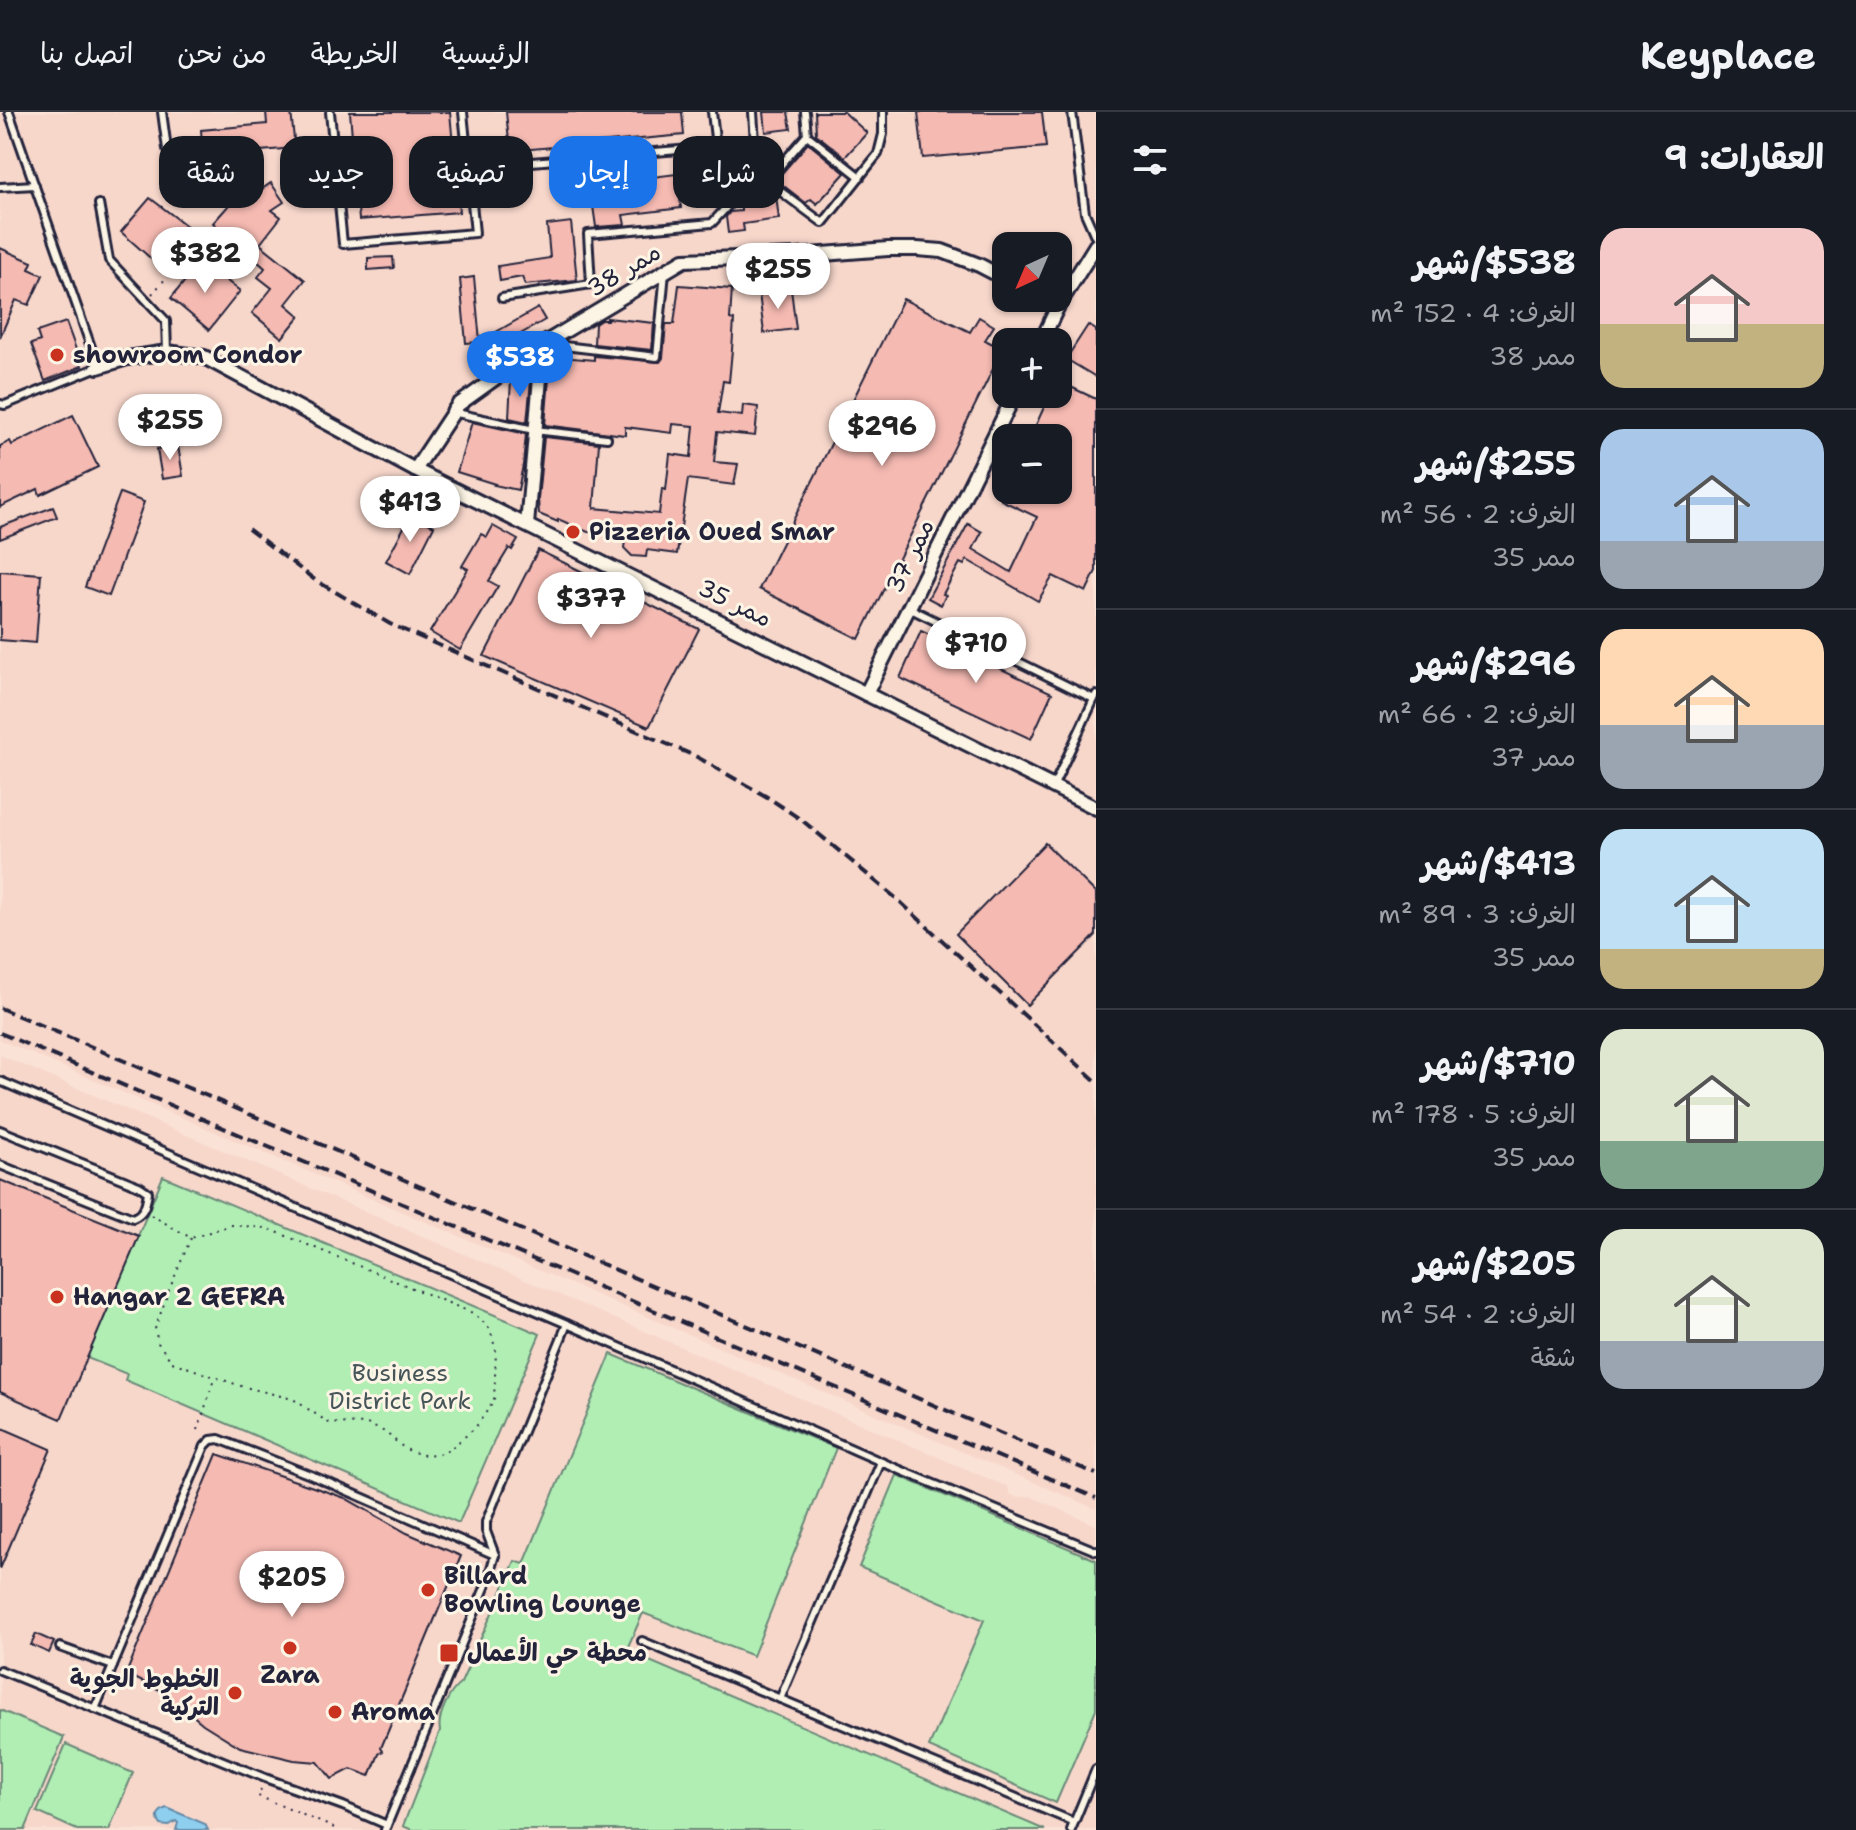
<!DOCTYPE html>
<html lang="ar">
<meta charset="utf-8">
<style>
:root{--surface:#171b24;--page:#242831;--text:#f1f3f6;--muted:#9ea1a6;--line:#363941;--accent:#1a73e8}
body{margin:0;font-family:"Shantell Sans","Playpen Sans Arabic",sans-serif;background:var(--page);color:var(--text);direction:rtl;height:100vh;display:flex;flex-direction:column;font-size:30px;white-space:nowrap}
*{box-sizing:border-box;margin:0}
p{font-size:26px;color:var(--muted)}
.icon{flex:none;width:44px;height:44px;fill:none;stroke:currentColor;stroke-width:2;stroke-linecap:round;stroke-linejoin:round}
.map{position:relative;flex:1;overflow:hidden;direction:ltr}
.drawer{display:flex;flex-direction:column;background:var(--surface);width:760px}
.drawer>*{flex:none}
.banner{position:absolute;left:24px;top:24px;width:760px;height:72px;direction:rtl;display:flex;gap:16px}
.needle{width:52px;rotate:224deg}
.fabs{position:absolute;left:992px;top:120px;display:grid;gap:16px}
.fabs a{display:grid;place-items:center;width:80px;height:80px;border-radius:16px;background:var(--surface);box-shadow:0 2px 6px #0004;font-size:40px}
.price{position:absolute;translate:-50% -68px;padding:0 18px;border-radius:28px;background:#fff;color:#222;font-size:26px;line-height:52px;filter:drop-shadow(0 2px 4px #0008)}
.price::after{content:'';position:absolute;left:50%;top:48px;width:24px;height:18px;margin-left:-12px;background:inherit;clip-path:polygon(0 0,100% 0,50% 100%)}
.price.current{background:var(--accent);color:#fff}
ul{padding:0;list-style:none}
li{display:flex;align-items:center;gap:24px;height:200px;padding:0 32px}
li+li{border-top:2px solid var(--line)}
li span{display:grid;place-items:center;flex:none;width:224px;height:160px;border-radius:24px;color:#555}
li>.icon{margin-inline-start:auto}
span .icon{width:96px;height:96px;fill:#fffc;stroke-width:1}
li b{font-size:34px}
h2{display:flex;justify-content:space-between;align-items:center;height:96px;padding:0 32px;font-size:34px}
.tag{padding:0 28px;border-radius:24px;background:var(--surface);box-shadow:0 2px 6px #0004;font-size:28px;line-height:72px}
.tag.current{background:var(--accent);color:#fff}
header{display:flex;align-items:center;gap:48px;box-sizing:border-box;height:112px;padding:0 40px;background:var(--surface);border-bottom:2px solid var(--line)}
header strong{font-size:38px}
nav{display:flex;gap:44px;margin-inline-start:auto;font-size:28px}
main{display:flex;flex:1;min-height:0}
.map>svg:first-child{display:block}
.built{fill:#f8d7cb;fill-rule:evenodd}
.green{fill:#b1eeb4;stroke:#6a8878;stroke-width:2}
.water{fill:#8ecfef;stroke:#638aa7;stroke-width:2}
.building{fill:#f5bab2;stroke:#22223b;stroke-width:2}
.lines{fill:none;stroke-linecap:round;stroke-linejoin:round}
.service-casing{stroke:#22223b;stroke-width:12}
.minor-casing{stroke:#22223b;stroke-width:18}
.path{stroke:#22223b;stroke-width:2;stroke-dasharray:2 6;stroke-linecap:butt}
.service{stroke:#fcf5e5;stroke-width:6}
.minor{stroke:#fcf5e5;stroke-width:12}
.rail{stroke:#22223b;stroke-width:4;stroke-dasharray:12 6;stroke-linecap:butt}
.poi-dot{fill:#c8321e;stroke:#fcf5e5;stroke-width:3}
.labels{text-anchor:middle;dominant-baseline:central;stroke-width:6;stroke-linejoin:round;paint-order:stroke}
.street-label{font-size:24px;fill:#22223b;stroke:#fcf5e5}
.poi-label{font-size:24px;font-weight:bold;fill:#22223b;stroke:#fcf5e5;text-anchor:start}
.park-label{font-size:24px;fill:#465559;stroke:#fcf5e5}
</style>
<header>
<strong>Keyplace</strong>
<nav><a>الرئيسية</a><a>الخريطة</a><a>من نحن</a><a>اتصل بنا</a></nav>
</header>
<main>
<section class="drawer">
<h2>العقارات: 9<svg class="icon" aria-label="filters" viewBox="0 0 24 24"><path d="M4 7h16M4 17h16"/><circle cx="9" cy="7" r="2"/><circle cx="15" cy="17" r="2"/></svg></h2>
<ul>
<li><span style="background:linear-gradient(#f6c9c9 60%,#c2b280 0)"><svg class="icon" aria-label="home" viewBox="0 0 24 24"><path d="M3 11l9-7 9 7M6 9v11h12V9"/></svg></span><div><b>$538/شهر</b><p>الغرف: 4 · 152 m²</p><p>ممر 38</p></div></li>
<li><span style="background:linear-gradient(#a9c7e8 70%,#9aa5b1 0)"><svg class="icon" aria-label="home" viewBox="0 0 24 24"><path d="M3 11l9-7 9 7M6 9v11h12V9"/></svg></span><div><b>$255/شهر</b><p>الغرف: 2 · 56 m²</p><p>ممر 35</p></div></li>
<li><span style="background:linear-gradient(#ffd9b3 60%,#9aa5b1 0)"><svg class="icon" aria-label="home" viewBox="0 0 24 24"><path d="M3 11l9-7 9 7M6 9v11h12V9"/></svg></span><div><b>$296/شهر</b><p>الغرف: 2 · 66 m²</p><p>ممر 37</p></div></li>
<li><span style="background:linear-gradient(#bfe0f5 75%,#c2b280 0)"><svg class="icon" aria-label="home" viewBox="0 0 24 24"><path d="M3 11l9-7 9 7M6 9v11h12V9"/></svg></span><div><b>$413/شهر</b><p>الغرف: 3 · 89 m²</p><p>ممر 35</p></div></li>
<li><span style="background:linear-gradient(#dfe7d0 70%,#7fa58c 0)"><svg class="icon" aria-label="home" viewBox="0 0 24 24"><path d="M3 11l9-7 9 7M6 9v11h12V9"/></svg></span><div><b>$710/شهر</b><p>الغرف: 5 · 178 m²</p><p>ممر 35</p></div></li>
<li><span style="background:linear-gradient(#dfe7d0 70%,#9aa5b1 0)"><svg class="icon" aria-label="home" viewBox="0 0 24 24"><path d="M3 11l9-7 9 7M6 9v11h12V9"/></svg></span><div><b>$205/شهر</b><p>الغرف: 2 · 54 m²</p><p>شقة</p></div></li>
</ul>
</section>
<div class="map">
<svg width="1096" height="1718" viewBox="0 0 1096 1718">
<rect width="100%" height="100%" fill="#fae3d6"/>
<filter id="ink" filterUnits="userSpaceOnUse"><feTurbulence type="fractalNoise" baseFrequency=".0125" numOctaves="2"/><feDisplacementMap in="SourceGraphic" scale="16" xChannelSelector="R" yChannelSelector="G"/><feConvolveMatrix kernelMatrix="1 2 1 2 8 2 1 2 1" color-interpolation-filters="sRGB"/></filter>
<g filter="url(#ink)">
<!-- built -->
<g class="built">
<path d="M0,0h1096v1397l-1096,-469zM1006,134h52v52h-52zM1006,230h52v52h-52zM1006,326h52v52h-52z"/>
<path d="M0,943l1008,432 2,7 7,3 13,-1 66,29v305h-1096z"/>
</g>
<!-- green -->
<g class="green">
<path d="M163,1064l377,158 -81,189 -334,-143 2,-6 -40,-16z"/>
<path d="M611,1242l225,94 -83,208 -110,-43 -17,38 419,179h-633l-9,-4 37,-95c-3,-15 9,-39 21,-48l54,-122 9,3z"/>
<path d="M897,1363l199,85v149l-40,94 -127,-56 55,-127 -125,-53z"/>
<path d="M0,1598l64,27 -39,93h-25z"/>
<path d="M66,1632l67,29 -24,57h-32l-40,-18z"/>
</g>
<!-- water -->
<path class="water" d="M167,1696l38,16 3,6h-32l2,-7 -2,-2 -8,5 -7,-1c-6,-8 -3,-14 6,-17z"/>
<!-- building -->
<g class="building">
<path d="M266,0h25l4,36 -92,8 -2,-26 66,-6z"/>
<path d="M350,0h100l9,100 -100,8z"/>
<path d="M506,0h176l2,23 -174,16z"/>
<path d="M764,0h24l3,17 -25,3z"/>
<path d="M815,0h29l23,21 -22,24 -29,-23z"/>
<path d="M918,0h124l4,35 -123,11z"/>
<path d="M808,31l37,30 -28,31 -6,-5 -5,4 -30,-23z"/>
<path d="M676,62l1,3 12,-2 4,20 -13,3 1,10 -58,7 2,10 -29,2 -5,-35 14,-1 -1,-8z"/>
<path d="M271,71l13,19 -12,8 9,7 -21,27 45,36 -19,24 14,12 -18,22 -30,-25 20,-25 -14,-11 7,-9 -52,-45 31,-35 9,7z"/>
<path d="M776,84l3,23 -36,5 1,7 -16,2 -2,-16 4,-5 11,-1v-11z"/>
<path d="M150,86l38,29 -31,37 -36,-32z"/>
<path d="M571,110l6,58 -52,5 -3,-8 -22,4 -2,-15 52,-8 -3,-33z"/>
<path d="M0,136l32,14 -3,7 14,6 -14,30 -13,-5 -16,37z"/>
<path d="M393,145l1,11 -26,2v-12z"/>
<path d="M201,149l39,30 -31,39 -38,-32z"/>
<path d="M474,165l6,65 -14,1 -6,-64z"/>
<path d="M679,173l53,4 -2,30 4,1 -2,30 -3,32 -6,-1 -5,32 24,3 1,-11 15,2 -3,29 -38,-4 -3,30 24,2 -4,21 -46,-6 -11,75 -30,-4 -1,7 -14,-1 -8,-8 2,-14 -38,-2 -30,-13v3l-19,-8 -1,-15 6,-62 55,6 -5,65 65,6 3,-25 4,1 4,-36 21,3 3,-31 -21,-2 -1,9 -47,-6v8l-80,-10 6,-69 43,4v-4l66,6 3,-4 3,-34h8z"/>
<path d="M791,177l5,40 -32,4 -5,-40z"/>
<path d="M903,187l67,33 9,-15 15,9 -9,14 18,9 -144,290 -100,-50z"/>
<path d="M538,196l7,12 -49,28 -7,-12z"/>
<path d="M607,206l47,5 -2,27 -58,-6 1,-20 6,-4h6z"/>
<path d="M66,210l16,44 -37,15 -14,-37 9,-3 -3,-9z"/>
<path d="M1088,213l8,5v47l-30,-18z"/>
<path d="M511,267l20,1 -4,42 -18,-4z"/>
<path d="M1058,269l38,18v172l-10,21 -33,-16 -15,25 -71,-41 -3,5 -4,-2 -17,31 3,1 -5,10 -13,-7 40,-74 14,8 -9,17 38,23 26,-55 -36,-17 4,-10h53v-52h-28l20,-44h8z"/>
<path d="M73,303l25,52 -58,28 -2,-6 -38,18v-61l10,-5 2,4z"/>
<path d="M472,310l54,12 -3,31 -5,25 -24,-5 1,-1 -38,-12z"/>
<path d="M178,334l5,30 -21,3 -5,-30z"/>
<path d="M120,381l24,9 -35,94 -24,-9z"/>
<path d="M53,395l4,10 -57,22v-12z"/>
<path d="M411,402l23,12 -24,48 -24,-13z"/>
<path d="M493,414l25,14 -6,10 -3,-2 -20,33 9,5 -38,64 -30,-18 38,-63 -6,-3 19,-32 6,3z"/>
<path d="M538,438l161,79 -50,98 -165,-71z"/>
<path d="M0,459l41,3 -5,69 -36,-3z"/>
<path d="M921,519l131,62 -21,46 -131,-61z"/>
<path d="M1045,731l51,50v42l-69,70 -71,-71z"/>
<path d="M0,1068l139,56 -78,183 -61,-27z"/>
<path d="M0,1315l51,22 -51,120z"/>
<path d="M217,1342l128,44 62,35 54,23 -80,192 2,3 -4,3 -9,22 -19,-7 -19,10 -14,-17 -24,-2 -54,-13 -37,-23 -19,-16h-13l-3,-13 -4,-3 -38,-18z"/>
<path d="M36,1522l18,8 -5,11 -18,-8z"/>
</g>
<g class="lines">
<!-- service casing -->
<g class="service-casing">
<g id="service">
<path d="M162,0l5,37"/>
<path d="M330,0l13,132 132,-11 -12,-121"/>
<path d="M753,0l4,62 66,49 55,-69 5,-20v-22"/>
<path d="M1072,0l13,101 11,25"/>
<path d="M807,23l53,42"/>
<path d="M519,51l197,-16 -4,-35"/>
<path d="M767,69l40,-46 -2,-23"/>
<path d="M0,75l35,-2"/>
<path d="M99,92l10,56 57,61 1,31"/>
<path d="M502,186l89,-14 -3,-50 124,-11 45,-49"/>
<path d="M547,232l110,13 8,-85"/>
<path d="M0,292l5,1 93,-38 -89,-255"/>
<path d="M452,300l82,18 73,8"/>
<path d="M909,496l185,91"/>
<path d="M1053,675l43,-92"/>
<path d="M0,969l567,243 326,143 203,84"/>
<path d="M0,1018l139,56 9,6c-2,12 -3,21 -15,26l-133,-53"/>
<path d="M642,1529l432,181"/>
<path d="M60,1535l53,19"/>
<path d="M0,1558l265,108 78,28 44,19"/>
<path d="M780,1587l101,-237"/>
<path d="M95,1597l110,-263 6,-6 8,-1 94,37 182,79"/>
<path d="M385,1718l101,-245 9,-30 -9,-24v-9l81,-198"/>
<path d="M1071,1718l25,-61"/>
</g>
</g>
<!-- minor casing -->
<g class="minor-casing">
<g id="minor">
<path d="M1042,186l16,8"/>
<path d="M1041,230l17,-36 38,-61"/>
<path d="M98,255l30,-9 39,-6 37,5 211,113 681,338"/>
<path d="M415,358l43,-65 85,-61 141,-84 113,-4 91,-7h29l25,2 37,14 27,14"/>
<path d="M527,413l16,-181"/>
<path d="M866,582l149,-300"/>
</g>
</g>
<!-- path -->
<g class="path">
<path d="M152,182l47,-53 40,34"/>
<path d="M151,1103l40,23 40,-13 36,3 208,86 15,15 6,22 -2,50 -19,27 -26,22 -11,4 -16,1 -17,-6 -20,-17 -18,-8 -38,-1 -36,-24 -52,-13 -69,-24 -14,-19 -3,-14 14,-39 22,-52"/>
<path d="M198,1318l16,-51"/>
<path d="M261,1677l-3,7 81,34"/>
</g>
<!-- service -->
<use href="#service" class="service"/>
<!-- minor -->
<use href="#minor" class="minor"/>
<!-- rail -->
<g class="rail">
<path d="M248,417l67,51 75,44 307,133 72,41 34,23 94,78 199,182"/>
<path d="M0,896l1096,466"/>
<path d="M0,921l1096,465"/>
</g>
</g>
</g>
<!-- markers -->
<g class="poi-dot">
<circle cx="57" cy="243" r="8"/>
<circle cx="573" cy="420" r="8"/>
<circle cx="57" cy="1185" r="8"/>
<circle cx="428" cy="1478" r="8"/>
<circle cx="290" cy="1536" r="8"/>
<rect x="439" y="1531" width="20" height="20" rx="4"/>
<circle cx="235" cy="1581" r="8"/>
<circle cx="335" cy="1600" r="8"/>
</g>
<g class="labels">
<!-- street labels -->
<g class="street-label">
<text transform="translate(624 158) rotate(-31)">ممر 38</text>
<text transform="translate(910 444) rotate(-64)">ممر 37</text>
<text transform="translate(735 491) rotate(26)">ممر 35</text>
</g>
<!-- poi labels -->
<g class="poi-label">
<text x="73" y="243">showroom Condor</text>
<text x="589" y="420">Pizzeria Oued Smar</text>
<text x="73" y="1185">Hangar 2 GEFRA</text>
<text x="444" y="1464">Billard<tspan x="444" dy="28">Bowling Lounge</tspan></text>
<text x="467" y="1541">محطة حي الأعمال</text>
<text x="290" y="1563" text-anchor="middle">Zara</text>
<text x="219" y="1567" text-anchor="end">الخطوط الجوية<tspan x="219" dy="28">التركية</tspan></text>
<text x="351" y="1600">Aroma</text>
</g>
<!-- park labels -->
<g class="park-label">
<text x="400" y="1261">Business<tspan x="400" dy="28">District Park</tspan></text>
</g>
</g>
</svg>
<div class="fabs">
<a><svg class="needle" viewBox="-14 -14 28 28"><path d="M0-13l5 13h-10z" fill="#e53935"/><path d="M0 13l5-13h-10z" fill="#9ea1a6"/></svg></a>
<a>+</a>
<a>−</a>
</div>
<b class="price" style="left:205px;top:183px">$382</b>
<b class="price" style="left:778px;top:199px">$255</b>
<b class="price current" style="left:520px;top:287px">$538</b>
<b class="price" style="left:170px;top:350px">$255</b>
<b class="price" style="left:882px;top:356px">$296</b>
<b class="price" style="left:410px;top:432px">$413</b>
<b class="price" style="left:591px;top:528px">$377</b>
<b class="price" style="left:976px;top:573px">$710</b>
<b class="price" style="left:292px;top:1507px">$205</b>
<div class="banner">
<a class="tag">شراء</a>
<a class="tag current">إيجار</a>
<a class="tag">تصفية</a>
<a class="tag">جديد</a>
<a class="tag">شقة</a>
</div>
</div>
</main>
